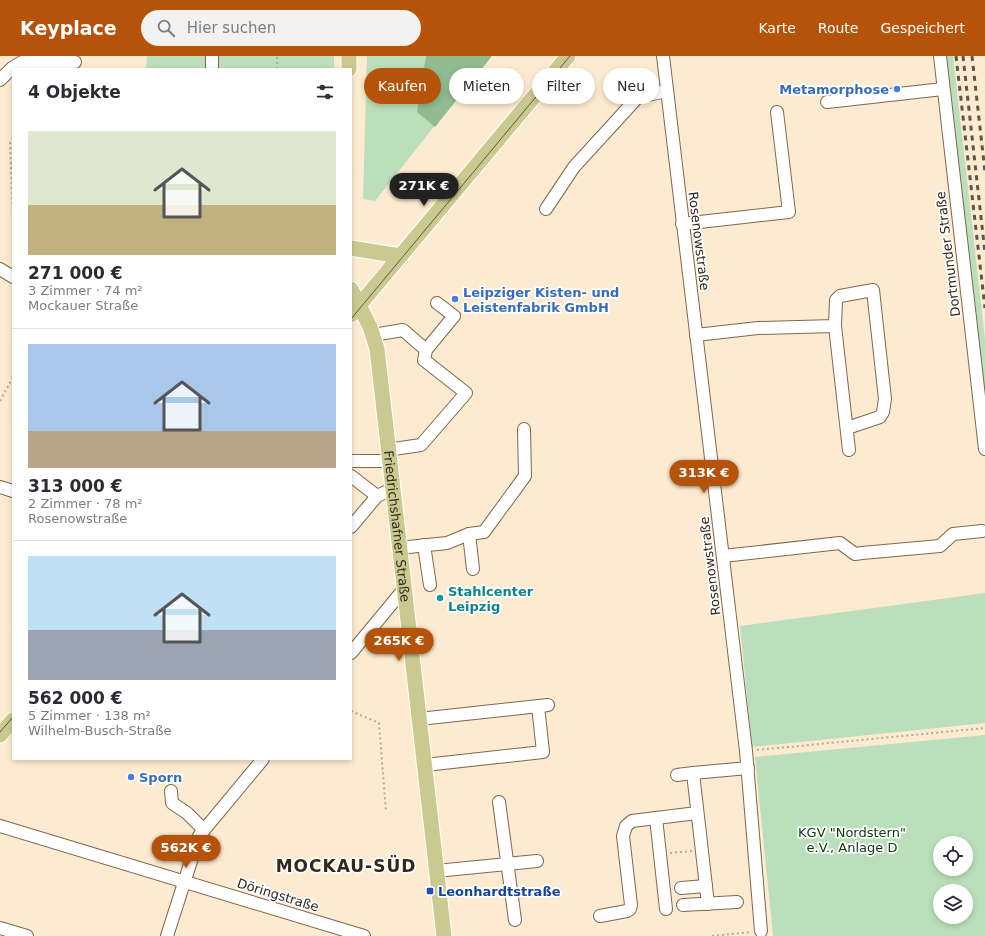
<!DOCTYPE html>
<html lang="de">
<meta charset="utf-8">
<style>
:root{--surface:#fff;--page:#f2f2f3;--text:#2b2b33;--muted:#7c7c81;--line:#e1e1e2;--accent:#b45309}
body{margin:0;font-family:"DejaVu Sans",sans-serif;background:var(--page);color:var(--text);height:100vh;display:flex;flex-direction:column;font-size:15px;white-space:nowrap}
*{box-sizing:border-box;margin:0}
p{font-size:13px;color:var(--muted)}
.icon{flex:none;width:22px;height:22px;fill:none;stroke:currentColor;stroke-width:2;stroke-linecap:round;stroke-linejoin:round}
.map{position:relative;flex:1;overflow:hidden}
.details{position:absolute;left:12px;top:12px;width:340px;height:692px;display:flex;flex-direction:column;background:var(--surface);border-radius:0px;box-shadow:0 2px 6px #0003}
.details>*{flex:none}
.banner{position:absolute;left:364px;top:12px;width:380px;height:36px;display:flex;gap:8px}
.tools{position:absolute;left:933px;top:780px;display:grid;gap:8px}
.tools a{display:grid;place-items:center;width:40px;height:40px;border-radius:50%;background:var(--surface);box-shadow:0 2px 6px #0003;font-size:20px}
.price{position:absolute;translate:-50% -34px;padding:0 9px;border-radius:14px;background:var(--accent);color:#fff;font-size:13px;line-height:26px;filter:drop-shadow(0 1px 2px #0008)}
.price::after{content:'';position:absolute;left:50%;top:24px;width:12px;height:9px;margin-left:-6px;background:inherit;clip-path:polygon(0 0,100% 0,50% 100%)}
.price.on{background:#222;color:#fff}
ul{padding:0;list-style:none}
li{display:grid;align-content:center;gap:8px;height:212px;padding:0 16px}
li+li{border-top:1px solid var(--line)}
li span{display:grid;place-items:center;height:124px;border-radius:0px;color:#555}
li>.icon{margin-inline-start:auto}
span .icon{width:72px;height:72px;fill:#fffc;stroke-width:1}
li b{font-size:17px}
h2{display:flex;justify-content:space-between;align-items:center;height:48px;padding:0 16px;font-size:17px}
.tag{padding:0 14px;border-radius:18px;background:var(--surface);box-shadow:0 2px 6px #0003;font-size:14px;line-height:36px}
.tag.on{background:var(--accent);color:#fff}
header{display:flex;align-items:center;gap:24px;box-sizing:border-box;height:56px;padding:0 20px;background:var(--accent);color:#fff}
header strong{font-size:19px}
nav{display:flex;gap:22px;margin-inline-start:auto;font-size:14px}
.search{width:280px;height:36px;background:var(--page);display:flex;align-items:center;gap:10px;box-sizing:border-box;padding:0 14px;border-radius:22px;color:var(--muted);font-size:15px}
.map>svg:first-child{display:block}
.green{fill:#bcdfbb;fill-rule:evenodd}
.forest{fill:#91bb90}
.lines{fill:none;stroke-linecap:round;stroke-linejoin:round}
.minor-casing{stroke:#7c684b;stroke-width:14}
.major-casing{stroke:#fff;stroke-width:17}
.path{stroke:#b8a994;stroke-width:2;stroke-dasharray:2 3;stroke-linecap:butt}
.minor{stroke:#fff;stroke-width:12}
.major{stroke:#caca90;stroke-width:15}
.tram{stroke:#605546;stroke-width:1}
.rail{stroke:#605546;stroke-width:3;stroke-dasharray:5 5;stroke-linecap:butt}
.shop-dot{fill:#3f7fe0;stroke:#fff;stroke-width:1.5}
.culture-dot{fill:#0f9aa8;stroke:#fff;stroke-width:1.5}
.transit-dot{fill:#1a4fb4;stroke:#fff;stroke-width:1.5}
.labels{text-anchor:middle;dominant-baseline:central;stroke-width:3.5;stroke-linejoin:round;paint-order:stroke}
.shop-label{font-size:13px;font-weight:bold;fill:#366cbe;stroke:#fff;text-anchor:start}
.street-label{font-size:13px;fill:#32291d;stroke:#fff}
.culture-label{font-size:13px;font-weight:bold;fill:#0d838f;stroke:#fff;text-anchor:start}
.park-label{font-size:13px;fill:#0b380e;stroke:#fff}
.transit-label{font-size:13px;font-weight:bold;fill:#164399;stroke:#fff;text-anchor:start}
.district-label{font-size:17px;font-weight:bold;letter-spacing:1px;fill:#32291d;stroke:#fff}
</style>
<header>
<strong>Keyplace</strong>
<div class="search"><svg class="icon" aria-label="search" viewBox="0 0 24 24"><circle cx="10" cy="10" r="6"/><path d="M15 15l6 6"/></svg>Hier suchen</div>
<nav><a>Karte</a><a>Route</a><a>Gespeichert</a></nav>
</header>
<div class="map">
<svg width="985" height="880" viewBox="0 0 985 880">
<rect width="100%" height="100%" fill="#fdebd1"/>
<!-- green -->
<g class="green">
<path d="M147,0h59v13h-60z"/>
<rect x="219" y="0" width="115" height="13"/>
<path d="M367,0h123l-115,145 -12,-2z"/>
<path d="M945,0h8l32,283v62z"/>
<path d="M985,537v130l-233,24 -12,-121z"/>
<path d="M985,679v201h-212l-18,-179zM940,787h26v26h-26zM940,835h26v26h-26z"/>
</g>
<!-- forest -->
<path class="forest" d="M426,0h66l-57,71 -18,-15z"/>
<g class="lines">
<!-- minor casing -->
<g class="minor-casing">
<g id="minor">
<path d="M663,0l83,695 15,180"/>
<path d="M940,0l45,393"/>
<path d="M212,13v-13"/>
<path d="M0,24l12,-12 10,-6h53"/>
<path d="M827,46l116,-13"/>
<path d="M546,153l28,-42 64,-70 29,-6"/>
<path d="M682,168l107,-12 -12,-100"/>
<path d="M0,213l13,8"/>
<path d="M835,270l14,124"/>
<path d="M373,279l30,-5 23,20 28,-34 -17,-13"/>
<path d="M696,279l62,-7 77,-2 1,-26 4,-4 33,-6 12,109 -2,13 -3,5 -33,11"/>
<path d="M387,394l34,-5 45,-52 -42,-33 2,-10"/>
<path d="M351,405h38"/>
<path d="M351,420l26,20"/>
<path d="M0,431l13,4"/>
<path d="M351,471l26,-31 15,-7"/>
<path d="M469,478l4,35"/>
<path d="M424,489l6,40"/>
<path d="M399,492l48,-5 22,-9 15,-2 41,-56 -1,-47"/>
<path d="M723,500l117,-13 15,11 7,-1 78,-7 13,-12 29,-3"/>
<path d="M351,597l53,-64"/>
<path d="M419,663l129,-14"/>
<path d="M425,709l118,-13 -5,-46"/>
<path d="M677,719l16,-2"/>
<path d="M171,735l1,12 15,10 17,17"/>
<path d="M499,746l16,118"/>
<path d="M656,762l10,91"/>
<path d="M0,770l364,110"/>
<path d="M436,815l101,-10"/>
<path d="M681,832l25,-2"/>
<path d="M708,848l-15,-131 55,-5"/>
<path d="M683,849l54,-3"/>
<path d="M600,860l27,-5 3,-2 1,-4 -8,-69 3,-10 6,-5 65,-8"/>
<path d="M0,872l27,8"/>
<path d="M167,880l32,-100 64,-77"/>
</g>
</g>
<!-- major casing -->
<g class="major-casing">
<g id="major">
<path d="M349,13v-13"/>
<path d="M351,192l49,8"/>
<path id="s1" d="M351,233l19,38 7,22 67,587"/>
<path d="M351,259l217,-259"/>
<path d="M0,679l13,-15"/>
</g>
</g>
<!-- path -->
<g class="path">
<path d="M277,13v-13"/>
<path d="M13,82l-3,5 3,73"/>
<path d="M0,345l13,-24"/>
<path d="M351,655l28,12 7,89"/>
<path d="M757,694l228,-22"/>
<path d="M670,797l22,-2"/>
<path d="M712,880l39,-4"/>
</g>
<!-- minor -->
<use href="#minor" class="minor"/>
<!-- major -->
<use href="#major" class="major"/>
<!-- tram -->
<g class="tram">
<path d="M351,263l219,-263"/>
<path d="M0,676l13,-15"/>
</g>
<!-- rail -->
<g class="rail">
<path d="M956,0l29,252"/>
<path d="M963,0l22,197"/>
<path d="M972,0l13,116"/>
</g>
</g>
<!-- markers -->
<g class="shop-dot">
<circle cx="897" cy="33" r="4"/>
<circle cx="455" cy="243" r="4"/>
<circle cx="131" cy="721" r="4"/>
</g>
<circle class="culture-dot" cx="440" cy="542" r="4"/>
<rect class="transit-dot" x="426" y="831" width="8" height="8" rx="2"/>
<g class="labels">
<!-- shop labels -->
<g class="shop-label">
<text x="889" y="33" text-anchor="end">Metamorphose</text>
<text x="463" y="236">Leipziger Kisten- und<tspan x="463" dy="15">Leistenfabrik GmbH</tspan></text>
<text x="139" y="721">Sporn</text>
</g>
<!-- street labels -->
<g class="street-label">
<text transform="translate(699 185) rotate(83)">Rosenowstraße</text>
<text transform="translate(948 198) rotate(-97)">Dortmunder Straße</text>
<text stroke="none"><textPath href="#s1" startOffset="244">Friedrichshafner Straße</textPath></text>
<text transform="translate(710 510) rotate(-97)">Rosenowstraße</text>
<text transform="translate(278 839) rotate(17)">Döringstraße</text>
</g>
<!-- culture labels -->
<g class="culture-label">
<text x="448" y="535">Stahlcenter<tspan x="448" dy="15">Leipzig</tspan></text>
</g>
<!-- park labels -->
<g class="park-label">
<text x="852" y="776">KGV "Nordstern"<tspan x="852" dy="15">e.V., Anlage D</tspan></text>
</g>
<!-- transit labels -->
<g class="transit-label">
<text x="438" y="835">Leonhardtstraße</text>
</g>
<!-- district labels -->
<g class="district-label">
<text x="346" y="810">MOCKAU-SÜD</text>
</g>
</g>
</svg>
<div class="tools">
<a><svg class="icon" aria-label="locate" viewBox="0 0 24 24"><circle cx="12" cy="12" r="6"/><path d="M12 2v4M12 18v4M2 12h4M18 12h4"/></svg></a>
<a><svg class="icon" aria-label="layers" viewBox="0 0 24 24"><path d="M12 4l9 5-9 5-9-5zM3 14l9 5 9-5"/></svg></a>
</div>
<b class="price on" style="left:424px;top:151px">271K €</b>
<b class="price" style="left:704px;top:438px">313K €</b>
<b class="price" style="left:399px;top:606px">265K €</b>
<b class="price" style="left:186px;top:813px">562K €</b>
<div class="banner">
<a class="tag on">Kaufen</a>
<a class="tag">Mieten</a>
<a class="tag">Filter</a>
<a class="tag">Neu</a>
</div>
<section class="details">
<h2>4 Objekte<svg class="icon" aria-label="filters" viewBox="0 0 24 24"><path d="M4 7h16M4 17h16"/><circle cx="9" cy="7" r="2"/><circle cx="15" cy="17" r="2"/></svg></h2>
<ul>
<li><span style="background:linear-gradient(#dfe7d0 60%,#c2b280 0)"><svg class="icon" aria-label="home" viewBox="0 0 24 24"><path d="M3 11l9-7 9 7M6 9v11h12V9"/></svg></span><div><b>271 000 €</b><p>3 Zimmer · 74 m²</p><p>Mockauer Straße</p></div></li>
<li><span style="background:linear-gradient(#a9c7e8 70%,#b9a48a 0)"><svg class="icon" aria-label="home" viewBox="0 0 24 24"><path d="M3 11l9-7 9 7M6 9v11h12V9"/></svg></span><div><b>313 000 €</b><p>2 Zimmer · 78 m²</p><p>Rosenowstraße</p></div></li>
<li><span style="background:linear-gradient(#bfe0f5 60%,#9aa5b1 0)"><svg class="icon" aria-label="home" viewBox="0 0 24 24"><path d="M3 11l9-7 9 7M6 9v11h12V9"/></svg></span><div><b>562 000 €</b><p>5 Zimmer · 138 m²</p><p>Wilhelm-Busch-Straße</p></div></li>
</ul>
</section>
</div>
